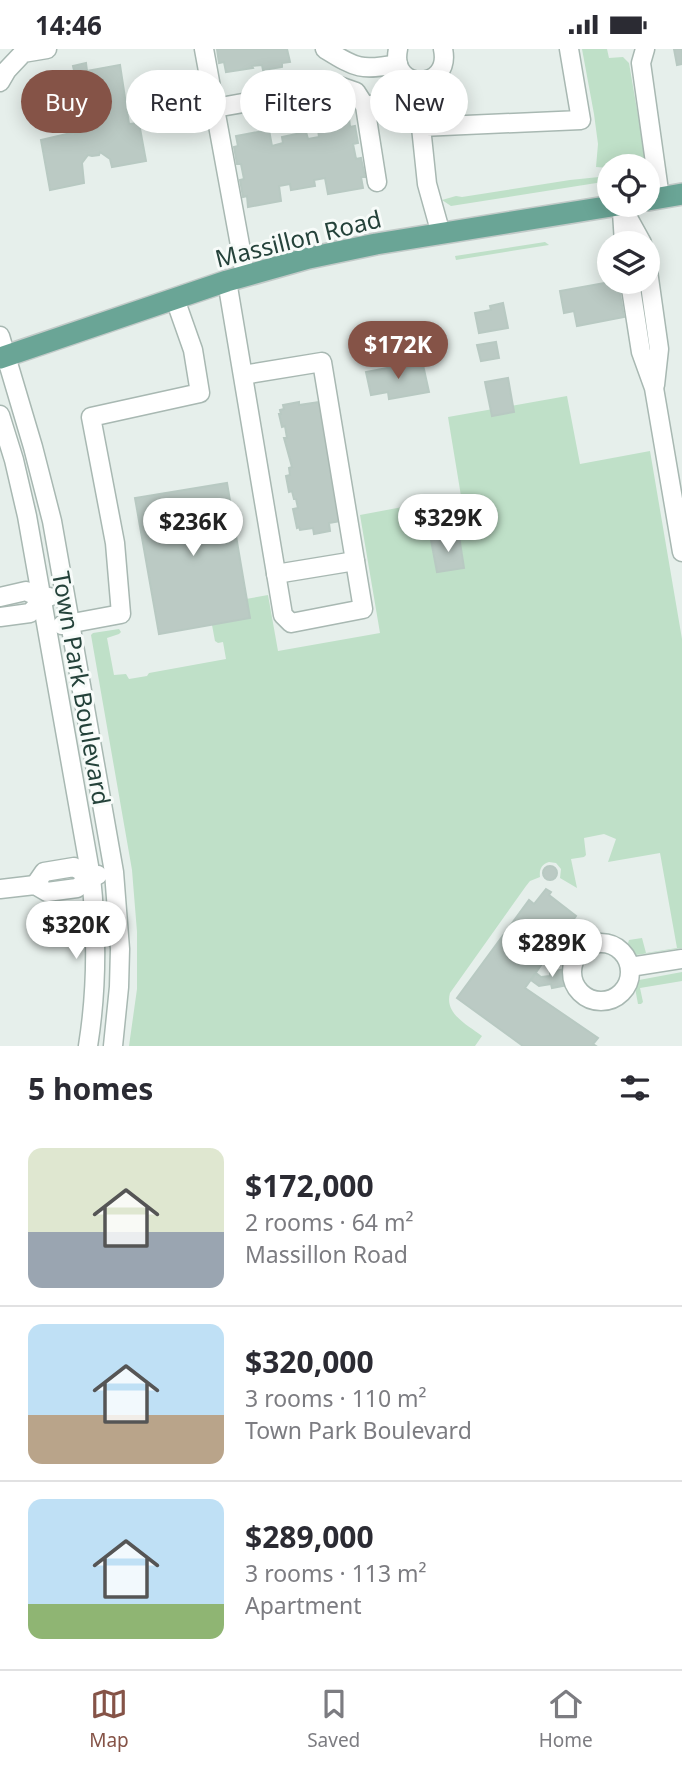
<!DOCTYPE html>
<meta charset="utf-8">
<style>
:root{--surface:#fff;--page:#f2f2f3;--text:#2b2b33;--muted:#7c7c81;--line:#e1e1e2;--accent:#855347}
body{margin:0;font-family:"Noto Sans",sans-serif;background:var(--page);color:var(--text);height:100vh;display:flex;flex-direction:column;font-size:26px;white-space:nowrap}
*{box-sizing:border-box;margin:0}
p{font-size:23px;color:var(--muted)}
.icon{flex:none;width:38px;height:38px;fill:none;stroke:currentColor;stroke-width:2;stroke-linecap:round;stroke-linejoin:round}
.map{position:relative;height:997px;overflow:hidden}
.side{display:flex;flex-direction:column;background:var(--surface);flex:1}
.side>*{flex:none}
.top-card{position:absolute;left:21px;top:21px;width:640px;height:63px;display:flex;gap:14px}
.buttons{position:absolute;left:597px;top:105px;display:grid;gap:14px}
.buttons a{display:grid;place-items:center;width:63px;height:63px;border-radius:50%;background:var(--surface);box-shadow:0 4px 18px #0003;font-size:35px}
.price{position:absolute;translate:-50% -60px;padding:0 16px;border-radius:24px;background:#fff;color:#222;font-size:23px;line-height:46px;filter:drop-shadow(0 2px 4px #0008)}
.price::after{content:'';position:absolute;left:50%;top:42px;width:21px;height:16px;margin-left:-10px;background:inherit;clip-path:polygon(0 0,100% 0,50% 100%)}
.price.active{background:var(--accent);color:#fff}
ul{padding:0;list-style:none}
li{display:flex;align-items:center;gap:21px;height:175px;padding:0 28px}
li+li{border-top:2px solid var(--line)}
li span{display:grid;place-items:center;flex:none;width:196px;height:140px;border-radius:14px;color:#555}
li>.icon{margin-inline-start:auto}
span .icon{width:84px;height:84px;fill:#fffc;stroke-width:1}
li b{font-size:30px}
h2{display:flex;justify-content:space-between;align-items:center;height:84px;padding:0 28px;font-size:30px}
.pill{padding:0 24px;border-radius:32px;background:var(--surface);box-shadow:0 4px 18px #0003;font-size:24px;line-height:63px}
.pill.active{background:var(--accent);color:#fff}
.status{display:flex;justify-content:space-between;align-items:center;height:49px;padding:0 35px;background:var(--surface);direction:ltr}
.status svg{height:19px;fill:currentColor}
.tab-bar{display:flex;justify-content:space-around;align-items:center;height:98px;border-top:2px solid var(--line);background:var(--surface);font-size:19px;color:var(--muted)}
.tab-bar a{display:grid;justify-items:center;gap:4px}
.tab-bar .active{color:var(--accent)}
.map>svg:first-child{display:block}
.green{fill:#bfe0c8}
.building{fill:#bbcac4;stroke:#b8c9c2;stroke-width:2}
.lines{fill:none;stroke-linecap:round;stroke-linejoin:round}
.minor-casing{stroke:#a8b8b2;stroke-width:21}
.major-casing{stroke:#c2cac8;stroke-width:24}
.minor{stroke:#fff;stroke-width:18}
.major{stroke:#6aa596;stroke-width:21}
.labels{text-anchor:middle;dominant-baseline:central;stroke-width:6;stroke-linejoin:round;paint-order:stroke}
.street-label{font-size:24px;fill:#24423a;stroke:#f7fbf9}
</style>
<div class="status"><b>14:46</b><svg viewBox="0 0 49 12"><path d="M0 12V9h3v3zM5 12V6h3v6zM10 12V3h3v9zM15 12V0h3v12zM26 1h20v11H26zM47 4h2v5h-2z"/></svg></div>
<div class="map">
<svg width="682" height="997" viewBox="0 0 682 997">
<rect width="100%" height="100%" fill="#e6efeb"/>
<!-- green -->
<g class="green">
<path d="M582,0h25l2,9 14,-1 6,6 17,99 -37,4v2l-13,-1 2,-23 -4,-30z"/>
<path d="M609,127v5l-158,25 -9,-6 14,-4 6,1 108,-17z"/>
<path d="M545,193l4,3 -93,15 -1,-4z"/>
<path d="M567,347l13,68 70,-13 32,188v309l-46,7 -8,-12 1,-3 13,-2 4,15 31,-5 -17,-95 -52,9 8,-23 -12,-5 -20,4 2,17 -2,2 -13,2 6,29 -17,-10 1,-9 -5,-6 -7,-1c-7,2 -10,7 -9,15l-10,4 -4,5 -76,107c-6,21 18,32 32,43l-7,10h-346l8,-57v-57l-5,-62 -41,-235 2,-2 26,-4 2,3 -2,2 -12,4 7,37 12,-1 3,5 18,-3 2,-3 77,-14 -3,-17 -5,1 -3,-2 -3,-16 37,-7 -3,-19 22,-4 10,56 102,-18 -20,-118 101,-19 -13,-79z"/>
<path d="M682,923v9l-42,7 3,14 -2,2h-3l-3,-16 4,-8z"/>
</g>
<!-- building -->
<g class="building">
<path d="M217,0h70l3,13 -8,1v4l-19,3 -1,-5 -10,1 1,2 -27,4 -2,-10 -5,1z"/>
<path d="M674,0h8v15l-5,1z"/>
<path d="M86,14l1,8 33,-6 9,59 10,-1 7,38 -34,6 -2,-8 -10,-7 -1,3 -7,1 -4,-1 -6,8 2,20 -34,7 -9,-50 34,-8v2l11,-2 -5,-23 -11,-5 -2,8 -30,-7 8,-28 30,8 -1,4 3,-1 -5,-22z"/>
<path d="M349,68l1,10 5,-1 3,17 -5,1 3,15 5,-1 4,19h-4l2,11 -35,6 -3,-16 -11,2 1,6 -24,4 -1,-6 -11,2 2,15 -33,6 -1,-11 -4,1 -3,-17 4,-1 -3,-15h-4l-3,-17 4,-1 -2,-10 33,-6 3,16 11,-3 -1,-6 24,-5 2,7 11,-2 -2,-15z"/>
<path d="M610,233h8l6,35 -47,9 -3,-15 -10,2 -4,-22z"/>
<path d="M503,254l5,25 -29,5 -4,-20 16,-3 -1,-4z"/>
<path d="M496,293l3,16 -18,3 -4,-16z"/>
<path d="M403,316l1,3 19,-3 6,27 -40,7 -1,-7 -17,3 -5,-23z"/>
<path d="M508,329l6,34 -22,4 -7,-34z"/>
<path d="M299,353v3l21,-3 21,119 -12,2 1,8 -16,3 -1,-6 -13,2 -1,-3 -2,1 -4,-19 5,-1 -2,-9h-2l-2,-8 -3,1 -3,-16 4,-1 -1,-7 3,-1 -8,-29h3l-2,-12 -3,1 -3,-13h2l-1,-4 4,-1 -1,-4z"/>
<path d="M227,434l23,135 -91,16 -24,-136z"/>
<path d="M459,487l5,32 -27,4 -6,-32z"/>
<circle cx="550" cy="824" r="7"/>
<path d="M546,840l5,3 -2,3 27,21 -51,72 73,50 -5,6 3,2h-73l-66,-48 72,-98 5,4z"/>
<path d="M565,920l3,16 -16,3 -1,-4 -12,2 -8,-6 5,-7 5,4 9,-1v-4z"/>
</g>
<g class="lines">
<!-- minor casing -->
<g class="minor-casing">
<g id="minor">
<path d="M204,0l36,196 5,31"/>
<path d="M325,0c31,19 35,22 73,15"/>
<path d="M398,0c-9,43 54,42 45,0"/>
<path d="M645,0l-4,14 19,135"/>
<path d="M0,33l7,-12 16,-17 24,-4"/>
<path d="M365,57l49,-9"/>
<path d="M215,59l124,-22 17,6 9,14 12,76"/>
<path d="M621,156l21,38"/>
<path d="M622,163l2,31"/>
<path d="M441,185l-14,-50 -6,-57 160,-7 -12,-71"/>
<path d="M648,222l11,78 -4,36"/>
<path d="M227,232l56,334 8,8 72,-14 -41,-247 -79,13"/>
<path d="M630,233l11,70 13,36 28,164"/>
<path d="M0,287l33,111 19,74 62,351 6,77 -1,38 -6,59"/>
<path d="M0,366l14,45 13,56 64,361c6,56 6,113 -3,169"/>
<path d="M276,525l79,-13"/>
<path d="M0,548l26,-6 17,8"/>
<path d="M0,568l30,-4 13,-14 6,-2"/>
<path d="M62,576l59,-11 -6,-71 -24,-126 109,-24 -7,-43 -18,-51"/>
<path d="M35,836l9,-13 30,-5 17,10"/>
<path d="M0,840l35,-4 12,7 30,-4 14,-11 7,-2"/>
<circle cx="601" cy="923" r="29"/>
<path d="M630,918l52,-8"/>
</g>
</g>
<!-- major casing -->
<g class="major-casing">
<g id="major">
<path d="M648,151l34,-6"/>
<path d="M0,309l227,-77 82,-23 67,-14 242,-39"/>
</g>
</g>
<!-- minor -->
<use href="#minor" class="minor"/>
<!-- major -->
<use href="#major" class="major"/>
</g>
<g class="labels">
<!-- street labels -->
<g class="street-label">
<text transform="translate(298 189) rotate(-14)">Massillon Road</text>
<text transform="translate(82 639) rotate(80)">Town Park Boulevard</text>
</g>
</g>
</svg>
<div class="buttons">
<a><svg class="icon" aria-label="locate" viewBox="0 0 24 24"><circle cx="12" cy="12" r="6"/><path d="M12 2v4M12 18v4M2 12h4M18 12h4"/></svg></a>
<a><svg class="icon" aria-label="layers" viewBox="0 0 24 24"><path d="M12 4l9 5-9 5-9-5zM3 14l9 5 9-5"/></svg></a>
</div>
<b class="price active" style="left:398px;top:332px">$172K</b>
<b class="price" style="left:448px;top:505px">$329K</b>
<b class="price" style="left:193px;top:509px">$236K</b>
<b class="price" style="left:76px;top:912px">$320K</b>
<b class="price" style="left:552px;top:930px">$289K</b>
<div class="top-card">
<a class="pill active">Buy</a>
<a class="pill">Rent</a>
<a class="pill">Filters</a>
<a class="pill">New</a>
</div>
</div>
<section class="side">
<h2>5 homes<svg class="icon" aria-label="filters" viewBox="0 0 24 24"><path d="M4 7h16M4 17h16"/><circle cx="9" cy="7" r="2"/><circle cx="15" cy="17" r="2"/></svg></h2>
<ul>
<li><span style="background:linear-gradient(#dfe7d0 60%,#9aa5b1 0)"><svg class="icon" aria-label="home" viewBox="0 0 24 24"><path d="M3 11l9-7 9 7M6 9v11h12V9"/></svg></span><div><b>$172,000</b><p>2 rooms · 64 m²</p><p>Massillon Road</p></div></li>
<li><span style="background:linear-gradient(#bfe0f5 65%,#b9a48a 0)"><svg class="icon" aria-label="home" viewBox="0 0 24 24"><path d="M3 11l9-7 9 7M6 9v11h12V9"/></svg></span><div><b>$320,000</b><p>3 rooms · 110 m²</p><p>Town Park Boulevard</p></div></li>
<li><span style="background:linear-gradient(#bfe0f5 75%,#8fb573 0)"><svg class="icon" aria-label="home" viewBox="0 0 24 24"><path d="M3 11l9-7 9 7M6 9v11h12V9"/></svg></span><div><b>$289,000</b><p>3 rooms · 113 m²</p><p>Apartment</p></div></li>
</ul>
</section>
<nav class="tab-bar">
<a class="active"><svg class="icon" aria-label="map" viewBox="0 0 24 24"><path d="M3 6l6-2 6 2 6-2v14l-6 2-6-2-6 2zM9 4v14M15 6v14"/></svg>Map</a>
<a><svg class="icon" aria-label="saved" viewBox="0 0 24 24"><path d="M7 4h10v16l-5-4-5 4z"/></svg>Saved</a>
<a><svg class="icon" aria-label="home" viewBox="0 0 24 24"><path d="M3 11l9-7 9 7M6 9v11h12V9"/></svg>Home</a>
</nav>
